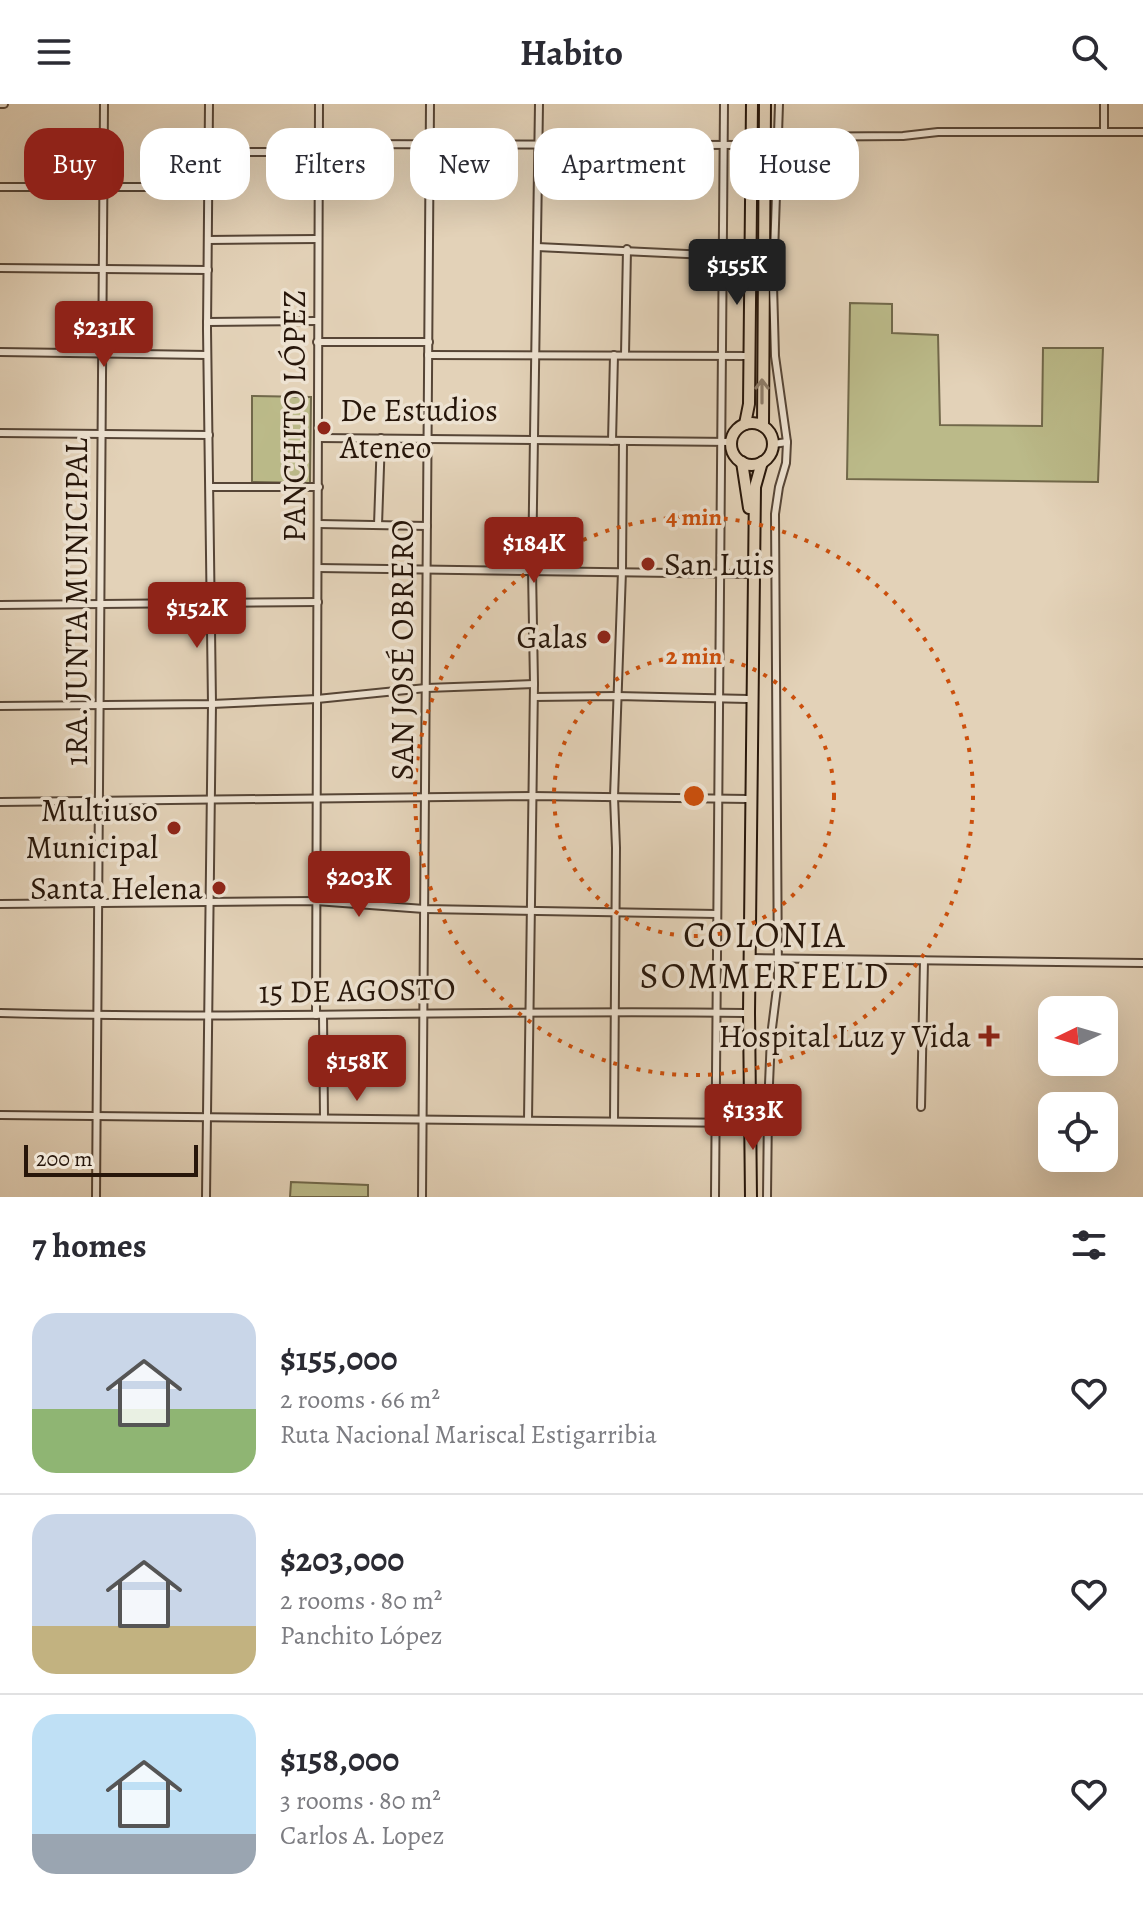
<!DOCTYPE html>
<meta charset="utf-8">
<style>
:root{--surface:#fff;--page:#f7f7f7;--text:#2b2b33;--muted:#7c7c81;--line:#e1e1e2;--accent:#8f2418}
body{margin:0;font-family:Alegreya,serif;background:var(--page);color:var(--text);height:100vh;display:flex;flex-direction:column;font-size:30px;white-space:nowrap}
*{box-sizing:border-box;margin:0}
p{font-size:26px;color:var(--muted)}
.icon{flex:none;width:44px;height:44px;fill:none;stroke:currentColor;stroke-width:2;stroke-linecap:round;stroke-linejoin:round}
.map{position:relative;height:1093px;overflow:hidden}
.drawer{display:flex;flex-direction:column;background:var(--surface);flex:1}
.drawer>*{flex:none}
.hud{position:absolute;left:24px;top:24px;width:1096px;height:72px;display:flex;gap:16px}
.needle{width:52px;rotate:265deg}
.tools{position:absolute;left:1038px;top:892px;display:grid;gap:16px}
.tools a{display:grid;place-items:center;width:80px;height:80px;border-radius:16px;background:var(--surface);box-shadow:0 8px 32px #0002;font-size:40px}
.scale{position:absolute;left:24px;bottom:20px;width:174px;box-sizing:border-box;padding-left:8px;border:4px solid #27160a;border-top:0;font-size:22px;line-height:28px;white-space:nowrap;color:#27160a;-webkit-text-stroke:6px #ede2d1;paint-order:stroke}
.price{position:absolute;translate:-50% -68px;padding:0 18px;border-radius:8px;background:var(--accent);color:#fff;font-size:26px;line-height:52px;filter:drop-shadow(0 2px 4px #0008)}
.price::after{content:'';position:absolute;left:50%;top:48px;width:24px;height:18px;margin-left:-12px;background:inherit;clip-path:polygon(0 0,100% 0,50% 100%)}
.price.on{background:#222;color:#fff}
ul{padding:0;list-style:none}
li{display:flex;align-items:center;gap:24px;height:200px;padding:0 32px}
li+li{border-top:2px solid var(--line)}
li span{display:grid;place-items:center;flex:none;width:224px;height:160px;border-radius:24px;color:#555}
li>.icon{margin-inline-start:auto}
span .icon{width:96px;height:96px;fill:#fffc;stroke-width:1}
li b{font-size:34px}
h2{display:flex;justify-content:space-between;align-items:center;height:96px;padding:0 32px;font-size:34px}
.tag{padding:0 28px;border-radius:24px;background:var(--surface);box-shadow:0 8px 32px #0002;font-size:28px;line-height:72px}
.tag.on{background:var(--accent);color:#fff}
header{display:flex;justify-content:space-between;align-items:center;height:104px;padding:0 32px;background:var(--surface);font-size:36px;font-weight:700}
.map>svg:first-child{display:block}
.green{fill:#bbba89;stroke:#71684a;stroke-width:2}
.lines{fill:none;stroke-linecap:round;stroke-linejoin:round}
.minor-casing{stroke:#564536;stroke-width:10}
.trunk-casing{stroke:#27160a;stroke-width:14}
.minor{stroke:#ede2d1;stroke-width:6}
.trunk{stroke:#e3d2b8;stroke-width:10}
.oneway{stroke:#8e7d6a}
.ring{fill:none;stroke:#cb4f0c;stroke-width:4;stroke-dasharray:4 8}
.poi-dot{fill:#8f2418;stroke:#ede2d1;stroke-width:3}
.labels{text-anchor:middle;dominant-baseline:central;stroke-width:7;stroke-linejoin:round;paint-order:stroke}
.poi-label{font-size:32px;fill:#27160a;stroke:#ede2d1;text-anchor:end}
.street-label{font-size:32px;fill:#27160a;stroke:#ede2d1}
.quarter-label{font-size:36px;letter-spacing:2px;fill:#27160a;stroke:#ede2d1}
.centre{fill:#cb4f0c;stroke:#ede2d1;stroke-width:4}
.ring-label{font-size:24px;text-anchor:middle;font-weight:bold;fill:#cb4f0c;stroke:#ede2d1;stroke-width:7;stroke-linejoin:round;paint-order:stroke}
</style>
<header><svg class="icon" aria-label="menu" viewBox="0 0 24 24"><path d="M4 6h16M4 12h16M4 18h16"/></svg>Habito<svg class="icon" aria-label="search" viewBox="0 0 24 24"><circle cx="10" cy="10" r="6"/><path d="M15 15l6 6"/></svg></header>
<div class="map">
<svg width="1143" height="1093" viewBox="0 0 1143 1093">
<rect width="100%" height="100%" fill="#e3d2b8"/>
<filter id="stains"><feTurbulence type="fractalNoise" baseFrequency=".0025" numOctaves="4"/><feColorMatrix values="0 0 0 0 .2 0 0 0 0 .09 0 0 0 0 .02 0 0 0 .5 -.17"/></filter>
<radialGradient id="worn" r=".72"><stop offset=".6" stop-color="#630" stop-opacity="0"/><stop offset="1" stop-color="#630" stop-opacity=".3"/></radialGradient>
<!-- green -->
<g class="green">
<path d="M850,199l42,1v29l46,2 2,90 102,1 1,-78h60l-5,134 -251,-3z"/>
<path d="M252,292l59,1 -1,86 -58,-1z"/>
<path d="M291,1078l77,3v12h-78z"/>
</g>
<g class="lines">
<!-- minor casing -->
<g class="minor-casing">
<g id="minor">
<path d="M0,0h4"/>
<path d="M1104,0v28"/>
<path d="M765,33l138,-1 35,-4h205"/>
<path d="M319,40l433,1"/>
<path d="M209,48h110"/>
<path d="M0,83h208"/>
<path d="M208,136l110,-1"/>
<path d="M537,143l214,10"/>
<path d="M0,164l208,2"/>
<path d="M207,218l109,-1"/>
<path d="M317,238h112"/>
<path d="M0,248l207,3"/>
<path d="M428,251l321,1"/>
<path d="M625,251l2,-106"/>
<path d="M0,329l209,2"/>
<path d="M319,334l413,4"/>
<path d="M612,337l2,-86"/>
<path d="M774,340l13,-2"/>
<path d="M210,383h109"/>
<path d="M319,420l108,2"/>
<path d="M378,421l3,-87"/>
<path d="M318,464l431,6"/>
<path d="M0,501l318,-3"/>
<path d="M534,593l83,-1 131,3"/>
<path d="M0,602l212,-2 105,-5 109,-11 108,-4"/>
<path d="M0,698l532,-6 216,3"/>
<path d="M0,800l316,-3 108,8 293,5"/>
<path d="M751,854l392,5"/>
<path d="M0,909c248,7 497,-4 745,0"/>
<path d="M316,911l3,-911"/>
<path d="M323,911l1,103"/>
<path d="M750,1002l18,2 3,-72 7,-56 -3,-466 4,-27 7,-24 1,-21 -12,-86 -2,-71 6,-181"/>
<path d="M921,1003l3,-147"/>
<path d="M0,1011l743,8"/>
<path d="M528,1016l6,-436 -2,-114 7,-466"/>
<path d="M614,1017l2,-273 -2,-51 8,-226 1,-130"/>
<path d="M96,1093l8,-1093"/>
<path d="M206,1093l6,-493 -5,-375 2,-225"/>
<path d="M422,1093l8,-1093"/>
<path d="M715,1093l9,-1093"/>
<path d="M767,1093l1,-89"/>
</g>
</g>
<!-- trunk casing -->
<g class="trunk-casing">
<g id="trunk">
<circle cx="752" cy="340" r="21"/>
<path d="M745,320l4,-20 3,-300"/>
<path d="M763,322l2,-322"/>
<path d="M742,358l7,46"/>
<path d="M751,1093l-2,-184 6,-526 7,-25"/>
</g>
</g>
<!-- minor -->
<use href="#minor" class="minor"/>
<!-- trunk -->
<use href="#trunk" class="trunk"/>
</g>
<!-- one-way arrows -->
<defs><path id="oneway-shaft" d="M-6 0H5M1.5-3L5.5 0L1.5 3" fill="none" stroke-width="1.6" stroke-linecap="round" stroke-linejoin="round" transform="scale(2)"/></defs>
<use class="oneway" href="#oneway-shaft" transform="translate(762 287) rotate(-90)"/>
<!-- distance rings -->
<g class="ring">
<circle cx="694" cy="692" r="140"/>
<circle cx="694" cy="692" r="279"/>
</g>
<!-- markers -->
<g class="poi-dot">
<circle cx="324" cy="324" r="8"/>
<circle cx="648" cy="460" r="8"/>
<circle cx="604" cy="533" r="8"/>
<circle cx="174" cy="724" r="8"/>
<circle cx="219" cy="784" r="8"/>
<path d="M985 920h8v8h8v8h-8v8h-8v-8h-8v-8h8z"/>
</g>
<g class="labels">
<!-- poi labels -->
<g class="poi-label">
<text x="340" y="306" text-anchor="start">De Estudios<tspan x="340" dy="37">Ateneo</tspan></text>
<text x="664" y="460" text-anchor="start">San Luis</text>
<text x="588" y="533">Galas</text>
<text x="158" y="706">Multiuso<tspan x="158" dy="37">Municipal</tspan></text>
<text x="203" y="784">Santa Helena</text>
<text x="971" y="932">Hospital Luz y Vida</text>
</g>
<!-- street labels -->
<g class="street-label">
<text transform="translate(294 312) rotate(-90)">PANCHITO LÓPEZ</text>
<text transform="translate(76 498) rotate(-90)">1RA. JUNTA MUNICIPAL</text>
<text transform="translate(402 546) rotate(-90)">SAN JOSÉ OBRERO</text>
<text transform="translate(357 886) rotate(-1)">15 DE AGOSTO</text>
</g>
<!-- quarter labels -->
<g class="quarter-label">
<text x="765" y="830">COLONIA<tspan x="765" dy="41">SOMMERFELD</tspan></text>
</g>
</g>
<circle cx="694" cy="692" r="12" class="centre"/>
<g class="ring-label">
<text x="694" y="421">4 min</text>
<text x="694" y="560">2 min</text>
</g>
<rect width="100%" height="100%" filter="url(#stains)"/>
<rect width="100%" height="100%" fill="url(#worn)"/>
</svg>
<div class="tools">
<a><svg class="needle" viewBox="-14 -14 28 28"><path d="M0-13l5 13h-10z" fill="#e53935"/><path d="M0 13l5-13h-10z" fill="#7c7c81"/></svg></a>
<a><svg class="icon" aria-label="locate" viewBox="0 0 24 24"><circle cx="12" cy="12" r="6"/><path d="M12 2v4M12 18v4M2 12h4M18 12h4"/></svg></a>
</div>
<div class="scale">200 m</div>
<b class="price on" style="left:737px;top:203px">$155K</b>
<b class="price" style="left:104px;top:265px">$231K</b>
<b class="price" style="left:534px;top:481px">$184K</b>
<b class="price" style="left:197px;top:546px">$152K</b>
<b class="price" style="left:359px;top:815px">$203K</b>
<b class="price" style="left:357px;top:999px">$158K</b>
<b class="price" style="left:753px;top:1048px">$133K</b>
<div class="hud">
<a class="tag on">Buy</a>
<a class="tag">Rent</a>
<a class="tag">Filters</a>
<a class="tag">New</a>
<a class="tag">Apartment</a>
<a class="tag">House</a>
</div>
</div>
<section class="drawer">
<h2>7 homes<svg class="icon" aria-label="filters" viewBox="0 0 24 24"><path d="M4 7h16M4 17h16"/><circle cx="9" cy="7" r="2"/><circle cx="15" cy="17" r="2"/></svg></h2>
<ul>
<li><span style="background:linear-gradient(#c9d6e8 60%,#8fb573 0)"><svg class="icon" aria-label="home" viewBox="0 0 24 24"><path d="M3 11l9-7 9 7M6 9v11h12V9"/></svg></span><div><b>$155,000</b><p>2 rooms · 66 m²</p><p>Ruta Nacional Mariscal Estigarribia</p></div><svg class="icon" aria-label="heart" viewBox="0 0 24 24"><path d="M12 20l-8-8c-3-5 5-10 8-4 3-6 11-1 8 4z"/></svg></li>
<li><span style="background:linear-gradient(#c9d6e8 70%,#c2b280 0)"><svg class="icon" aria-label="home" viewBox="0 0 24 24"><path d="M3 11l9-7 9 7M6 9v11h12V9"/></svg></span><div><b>$203,000</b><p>2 rooms · 80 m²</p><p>Panchito López</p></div><svg class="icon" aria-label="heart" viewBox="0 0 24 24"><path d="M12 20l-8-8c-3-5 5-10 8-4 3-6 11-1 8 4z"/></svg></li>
<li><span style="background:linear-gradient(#bfe0f5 75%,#9aa5b1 0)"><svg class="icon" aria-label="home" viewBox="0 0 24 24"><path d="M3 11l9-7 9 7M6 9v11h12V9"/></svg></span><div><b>$158,000</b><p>3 rooms · 80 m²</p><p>Carlos A. Lopez</p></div><svg class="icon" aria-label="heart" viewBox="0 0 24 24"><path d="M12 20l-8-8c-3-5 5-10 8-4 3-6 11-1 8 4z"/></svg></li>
</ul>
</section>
